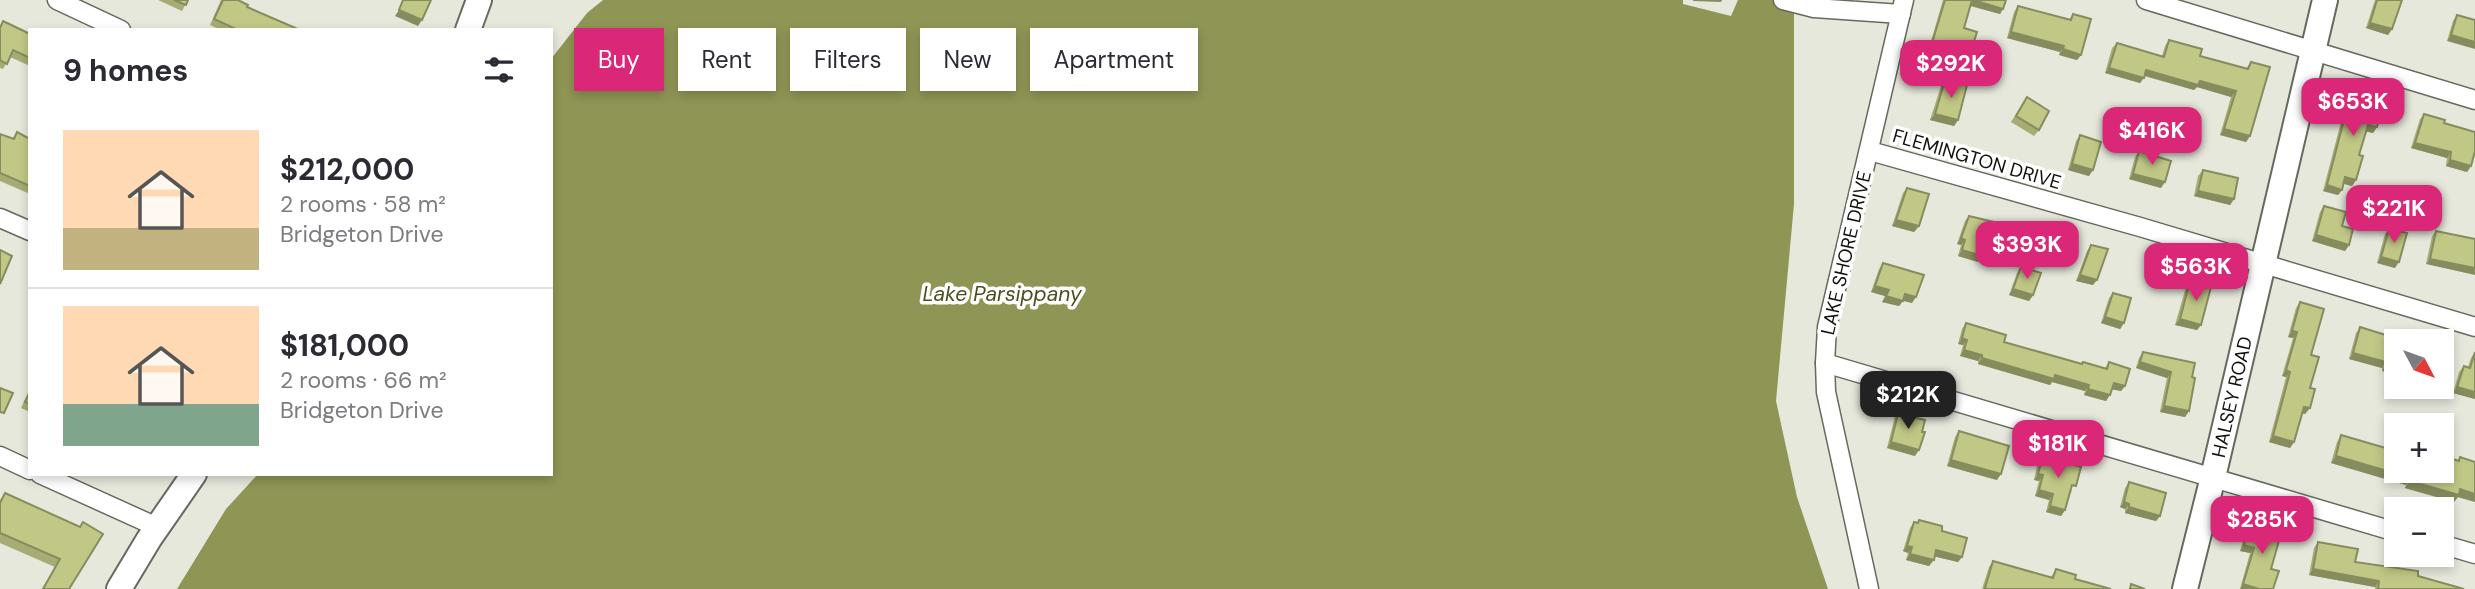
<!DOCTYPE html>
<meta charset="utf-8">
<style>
:root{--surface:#fff;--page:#f7f7f7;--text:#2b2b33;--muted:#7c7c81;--line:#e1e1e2;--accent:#db2777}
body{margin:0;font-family:"DM Sans",sans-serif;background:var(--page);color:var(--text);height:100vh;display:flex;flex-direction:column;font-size:26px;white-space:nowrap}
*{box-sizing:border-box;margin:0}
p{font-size:23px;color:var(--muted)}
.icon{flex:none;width:38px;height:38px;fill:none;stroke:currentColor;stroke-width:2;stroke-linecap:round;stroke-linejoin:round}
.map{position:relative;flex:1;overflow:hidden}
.drawer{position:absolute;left:28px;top:28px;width:525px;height:448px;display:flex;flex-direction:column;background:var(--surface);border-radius:0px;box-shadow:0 4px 10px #0003}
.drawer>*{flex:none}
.banner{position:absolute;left:574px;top:28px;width:665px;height:63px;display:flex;gap:14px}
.needle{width:46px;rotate:131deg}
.tools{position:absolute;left:2384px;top:329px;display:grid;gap:14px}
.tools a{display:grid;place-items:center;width:70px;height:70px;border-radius:0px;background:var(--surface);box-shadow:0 4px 10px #0003;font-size:35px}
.price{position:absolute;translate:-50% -60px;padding:0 16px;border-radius:14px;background:var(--accent);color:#fff;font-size:23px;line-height:46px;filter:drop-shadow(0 2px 4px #0008)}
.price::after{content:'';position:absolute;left:50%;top:42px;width:21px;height:16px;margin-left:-10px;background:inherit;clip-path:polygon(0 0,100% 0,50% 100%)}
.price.selected{background:#222;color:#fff}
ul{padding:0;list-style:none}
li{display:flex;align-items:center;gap:21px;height:175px;padding:0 35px}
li+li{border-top:2px solid var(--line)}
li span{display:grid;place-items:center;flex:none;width:196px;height:140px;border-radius:0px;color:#555}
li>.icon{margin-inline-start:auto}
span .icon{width:84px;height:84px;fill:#fffc;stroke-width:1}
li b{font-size:30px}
h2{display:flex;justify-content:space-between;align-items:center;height:84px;padding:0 35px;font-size:30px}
.tag{padding:0 24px;border-radius:0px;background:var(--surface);box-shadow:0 4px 10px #0003;font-size:24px;line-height:63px}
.tag.selected{background:var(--accent);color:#fff}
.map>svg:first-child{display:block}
.water{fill:#8f9554}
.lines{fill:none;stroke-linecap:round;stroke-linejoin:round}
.street-casing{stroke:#67695e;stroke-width:21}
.secondary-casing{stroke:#67695e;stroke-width:28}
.street{stroke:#fff;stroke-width:18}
.secondary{stroke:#fff;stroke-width:24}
.wall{fill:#a6ac73}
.shaded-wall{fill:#878c5e}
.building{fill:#c1c886;stroke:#878c5e;stroke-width:2}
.labels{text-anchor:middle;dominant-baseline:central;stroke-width:7;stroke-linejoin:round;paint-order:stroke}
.street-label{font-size:19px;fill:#11120e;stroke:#fff}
.water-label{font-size:21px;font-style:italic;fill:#4a4e1d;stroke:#fff}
</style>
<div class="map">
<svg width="2475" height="589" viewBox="0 0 2475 589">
<rect width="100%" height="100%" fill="#e6e8dc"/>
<!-- water -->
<path class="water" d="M603,0h1080v4l48,12 7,-16h56v204l-18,197 21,96 31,92h-1651l49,-80 32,-35h293v-415l36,-46z"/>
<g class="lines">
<!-- street casing -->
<g class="street-casing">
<g id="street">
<path d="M57,0l64,30"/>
<path d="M1783,0l31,8 87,6"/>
<path d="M2146,0l329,100"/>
<path d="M1870,151l270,76 335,100"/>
<path d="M0,218l30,13"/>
<path d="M1825,363l571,169"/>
<path d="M0,456l30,14"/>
<path d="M40,474l117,53"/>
<path d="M2441,544l34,10"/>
<path d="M1869,589l-43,-197 -1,-29 2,-36 77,-327"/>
</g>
</g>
<!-- secondary casing -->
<g class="secondary-casing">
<g id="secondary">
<path d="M468,30l11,-30"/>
<path d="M119,589l30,-50 45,-65"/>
<path d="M2185,589l28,-112 112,-477"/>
</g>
</g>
<!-- street -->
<use href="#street" class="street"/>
<!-- secondary -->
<use href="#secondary" class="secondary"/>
</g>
<!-- wall -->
<g class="wall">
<path d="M158,0h30l-6,11z"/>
<path d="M221,0h17l9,7 53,23h-79l-11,-5z"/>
<path d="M1943,0h63l-6,14 -30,-8 -6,22 5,25h-4l-3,5 -33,-10z"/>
<path d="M2375,0h27l-10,29 -4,6 -22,-7z"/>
<path d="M2018,6l51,14 4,-6 8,41 -4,5 -18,-5 1,-3 -53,-14 7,-26z"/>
<path d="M2457,15l18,5 -28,21 6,-20z"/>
<path d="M3,21l27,13v32l-20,-9 -7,12 -3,-1v-42z"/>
<path d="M2169,40l31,16 46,13 5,-7 -1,74 -4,6 -26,-7 11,-38 -34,-10 -3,3 -50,-14 -4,7 -35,-10 7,-25 5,-5 45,13 3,-10z"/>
<path d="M1945,80l13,40 -4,6 -24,-6 11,-34z"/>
<path d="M2352,89l20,20 5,18 -4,6 -7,-2 -7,24 -3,25 -4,6 -8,-2 -2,6 -4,5 -15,-4 25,-96z"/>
<path d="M2027,97l12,33 -5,6 -23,-14z"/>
<path d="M2424,114l20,9 27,43 -4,6 -21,-6 1,-8 -36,-10 9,-29z"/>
<path d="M17,132l13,7v55l-30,-13v-47l12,5z"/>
<path d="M2080,135l9,41 -21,-6 8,-29z"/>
<path d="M2139,151l22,37 -32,-9 6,-22z"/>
<path d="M2203,170l31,29 -4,6 -36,-9 4,-20z"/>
<path d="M1907,188l12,38 -5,6 -22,-6 11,-33z"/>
<path d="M2324,206l18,20 7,19 -4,6 -33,-10 8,-29z"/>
<path d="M1969,216l9,46 -20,-6 3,-11 -4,-1 8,-23z"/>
<path d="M2389,229l6,39 -18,-5 8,-29z"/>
<path d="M2436,231l39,8 -49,25 6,-28z"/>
<path d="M2091,245l2,40 -17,-4 11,-30z"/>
<path d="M1883,263l29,40 -9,-2 -4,5 -17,-4 3,-6 -14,-4 8,-23z"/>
<path d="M2021,267l12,28 -4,6 -20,-6 8,-22z"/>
<path d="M2190,281l11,44 -4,5 -22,-5 11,-38z"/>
<path d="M2113,293l11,30 -4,6 -19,-6 8,-25z"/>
<path d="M2300,302l11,53 -1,53 -5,6 -3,-1 -8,29 -4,6 -21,-6 17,-65 -4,-1 11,-38 -5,-1 8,-29z"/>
<path d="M1966,323l38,19 78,22 1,-2 22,6 4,-6 16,24 -4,5 -9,-2 -6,12 -22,-6 1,-4 -33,-9 -2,3 -72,-21v-3l-18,-5 3,-11 -5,-1 4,-15z"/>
<path d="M2360,327l36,14v34l-14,-4v-3l-33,-9 7,-26z"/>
<path d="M2143,352l49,25 -3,34 -4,6 -25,-5 7,-34 -31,-10 3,-10z"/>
<path d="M2475,352v47l-22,-6 6,-21 5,-6 4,1 3,-9z"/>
<path d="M30,388v24l-9,-4z"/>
<path d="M1899,410l14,7 2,39 -28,-8 8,-32z"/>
<path d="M1959,431l38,49 -50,-14 8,-29z"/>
<path d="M2341,435l108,31 4,-7 5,2 2,-4 15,45 -17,-5 -4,5 -49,-14 1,-3 -75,-22 6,-21z"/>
<path d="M2043,456l29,36h-2l-5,18 -4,6 -15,-4 3,-12 -14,-4 4,-15 -5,-1 4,-18z"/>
<path d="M2129,482l31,34 -4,5 -31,-8v-4l-5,-2 5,-19z"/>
<path d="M5,493l75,34 -11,62h-27l13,-22 -55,-24v-43z"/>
<path d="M1919,520l23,11 20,26 -4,5 -23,-6 -6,10 -23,-6 2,-7 -5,-2 7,-23 4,-6 3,1z"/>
<path d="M2251,521l20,48 2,20h-33l10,-36 -10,-2 7,-24z"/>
<path d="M2318,542l37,20 63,14 46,13h-89v-2l-66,-12 5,-27z"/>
<path d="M1993,561l58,16 5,-8 19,10 36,10h-129l7,-22z"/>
</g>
<!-- shaded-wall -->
<g class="shaded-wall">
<path d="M1693,0h29l-1,2 -28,-1z"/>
<path d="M1972,0l31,9 -3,5 -32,-9z"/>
<path d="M399,10l23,10 -4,6 -23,-10z"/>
<path d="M2370,23l22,6 -4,6 -22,-7z"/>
<path d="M2011,32l53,14 -4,6 -53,-14z"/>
<path d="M2451,35l24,7v7l-28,-8z"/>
<path d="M1932,43l35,4 5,1 -3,5h-4l-3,5 -33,-10z"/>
<path d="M2063,49l18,6 -4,5 -18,-5z"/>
<path d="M2109,68l35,10 -4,5 -35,-10z"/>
<path d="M2146,70l54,11 36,10 -5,6 -34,-10 -3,3 -52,-15z"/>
<path d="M1935,114l23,6 -4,6 -24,-6z"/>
<path d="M2368,125l9,2 -4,6 -9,-2z"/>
<path d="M2224,129l26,7 -4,6 -26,-7z"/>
<path d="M2415,143l36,9 -4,6 -36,-10z"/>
<path d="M2164,144l14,4 -2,3 -14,-4z"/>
<path d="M2450,160l21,6 -4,6 -21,-6z"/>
<path d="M2072,164l21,6 -4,6 -21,-6z"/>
<path d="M2133,174l32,8 -4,6 -32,-9z"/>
<path d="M2345,177l11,3 -4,6 -11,-3z"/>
<path d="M2327,185l15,5 -4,5 -15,-4z"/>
<path d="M2198,191l36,8 -4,6 -36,-9z"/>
<path d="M1896,220l23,6 -5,6 -22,-6z"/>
<path d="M2316,235l33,10 -4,6 -33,-10z"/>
<path d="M1961,238l4,2 -4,5 -4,-1z"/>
<path d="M1962,250l20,6 -4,6 -20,-6z"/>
<path d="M2381,257l18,5 -4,6 -18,-5z"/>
<path d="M2430,259l45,9v7l-49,-11z"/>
<path d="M2080,275l17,5 -4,5 -17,-4z"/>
<path d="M1875,286l14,4 -4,6 -14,-4z"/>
<path d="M2013,289l20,6 -4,6 -20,-6z"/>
<path d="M1905,294l11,3 -4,6 -11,-3z"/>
<path d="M1886,296l17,5 -4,5 -17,-4z"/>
<path d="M2105,317l19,6 -4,6 -19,-6z"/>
<path d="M2180,319l21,6 -4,5 -22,-5z"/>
<path d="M2292,331l5,1 -4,6 -5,-1z"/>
<path d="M1962,338l5,2 -4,5 -5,-1z"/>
<path d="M1964,350l18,5 -4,6 -18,-5z"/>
<path d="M2353,353l33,9 -4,6 -33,-9z"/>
<path d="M1982,358l73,17 34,10 -4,6 -33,-9 -2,3 -72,-21z"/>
<path d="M2140,362l31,10 -4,6 -31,-10z"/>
<path d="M2386,365l10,3v7l-14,-4z"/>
<path d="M2286,370l4,2 -4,5 -4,-1z"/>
<path d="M2114,383l11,3 -4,5 -11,-2z"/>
<path d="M2457,387l18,5v7l-22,-6z"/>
<path d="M2088,389l22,6 -4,6 -22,-6z"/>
<path d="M2164,406l25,5 -4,6 -25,-5z"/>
<path d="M2304,407l6,1 -5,6 -5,-1z"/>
<path d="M2273,436l21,6 -4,6 -21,-6z"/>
<path d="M1891,442l28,8 -4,6 -28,-8z"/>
<path d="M2336,456l75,22 -5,7 -75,-22z"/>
<path d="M1951,460l50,14 -4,6 -50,-14z"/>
<path d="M2038,474l5,1 -4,6 -5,-1z"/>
<path d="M2410,481l50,8 15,5v8l-17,-5 -4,5 -49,-14z"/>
<path d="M2039,490l14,4 -4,6 -14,-4z"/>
<path d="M2124,502l5,2 -4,5 -5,-2z"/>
<path d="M2050,506l15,4 -4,6 -15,-4z"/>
<path d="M2129,507l31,9 -4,5 -31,-8z"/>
<path d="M2244,545l10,3 -4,5 -10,-2z"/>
<path d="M1907,546l5,1 -4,6 -5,-2z"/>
<path d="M1936,550l26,7 -4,5 -26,-6z"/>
<path d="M1910,554l24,6 -5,6 -23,-6z"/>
<path d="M2313,569l66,12 -4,6 -66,-12z"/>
<path d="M2243,584l16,5h-19z"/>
</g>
<!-- building -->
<g class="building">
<path d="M174,0h14l-2,5z"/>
<path d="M223,0h15l10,5 -1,2 53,23h-62l-24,-11z"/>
<path d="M403,0h28l-9,20 -23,-10z"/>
<path d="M1945,0h27l-8,28 13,4 -5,16 -5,-1 -1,5 -34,-9z"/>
<path d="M1973,0h33l-3,9z"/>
<path d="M2377,0h25l-10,29 -22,-6z"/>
<path d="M2018,6l53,14 2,-6 18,5 -10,36 -18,-6 1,-3 -53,-14z"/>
<path d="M2457,15l18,5v22l-24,-7z"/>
<path d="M3,21l27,13v24l-17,-8 -6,14 -7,-4v-32z"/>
<path d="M2169,40l33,9 -2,7 48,13 3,-7 19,5 -20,69 -26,-7 12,-38 -36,-10 -2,4 -52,-15 -2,8 -35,-10 8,-25 47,14z"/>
<path d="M1945,80l22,5 -9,35 -23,-6z"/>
<path d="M2352,89l24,8 -4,12 9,3 -4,15 -9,-2 -9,30 4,1 -7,24 -11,-3 -3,13 -15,-5z"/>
<path d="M2027,97l22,14 -10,19 -23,-14z"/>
<path d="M2424,114l21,6 -1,3 31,9v19l-4,15 -21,-6 1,-8 -36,-9z"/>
<path d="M2169,126l15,4 -6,18 -14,-4z"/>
<path d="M17,132l13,7v47l-30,-13v-39l14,5z"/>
<path d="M2080,135l21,7 -8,28 -21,-6z"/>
<path d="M2139,151l32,10 -6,21 -32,-8z"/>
<path d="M2203,170l35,8 -4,21 -36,-8z"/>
<path d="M1907,188l22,6 -10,32 -23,-6z"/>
<path d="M2324,206l22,6 -4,14 11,3 -4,16 -33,-10z"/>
<path d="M1969,216l25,6 -12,34 -20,-6 3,-10 -4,-2z"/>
<path d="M2389,229l18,4 -8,29 -18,-5z"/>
<path d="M2436,231l39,8v29l-45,-9z"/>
<path d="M2091,245l17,4 -11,31 -17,-5z"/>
<path d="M0,250l12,6 -12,28z"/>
<path d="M1883,263l41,12 -8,22 -11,-3 -2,7 -17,-5 3,-6 -14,-4z"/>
<path d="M2021,267l20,6 -8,22 -20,-6z"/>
<path d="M2190,281l21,6 -10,38 -21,-6z"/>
<path d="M2113,293l18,5 -7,25 -19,-6z"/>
<path d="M2300,302l24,7 -13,46 8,2 -9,31 5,1 -5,19 -6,-1 -10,35 -21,-6 17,-64 -4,-2 11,-38 -5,-1z"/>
<path d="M1966,323l40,12 -2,7 78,22 1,-2 24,7 2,-7 21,7 -5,17 -11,-3 -4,12 -22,-6 1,-4 -34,-10 -1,4 -72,-21v-3l-18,-5 3,-10 -5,-2z"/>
<path d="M2360,327l45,14h-9v27l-10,-3v-3l-33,-9z"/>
<path d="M2143,352l52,11 -3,14 3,1 -6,33 -25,-5 7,-34 -31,-10z"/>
<path d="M2475,352v40l-18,-5 7,-21 6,2z"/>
<path d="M0,388l13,5 -9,20 -4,-1z"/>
<path d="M30,392v12l-5,-2z"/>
<path d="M1899,410l15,4 -1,3 12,3 -3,12h3l-6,18 -28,-8z"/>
<path d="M1959,431l50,15 -8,28 -50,-14z"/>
<path d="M2341,435l55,16v20h45v-8l10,3 2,-7 6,2 1,-4 15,5v32l-15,-5 -1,6 -49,-14 1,-3 -75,-22z"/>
<path d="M2043,456l38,11 -5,19 -4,-1 -7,25 -15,-4 3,-12 -14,-4 4,-15 -5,-1z"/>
<path d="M2129,482l37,11 -6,23 -31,-9v-3l-5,-2z"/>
<path d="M5,493l75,34 3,-5 20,12 -34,55h-26l17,-30 -60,-26v-30z"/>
<path d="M1919,520l23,6v5l25,7 -5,19 -26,-7 -2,10 -24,-6 2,-7 -5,-1 7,-24 4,1z"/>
<path d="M2251,521l31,9 -11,39 8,2 -6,18h-14l-16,-5 11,-36 -10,-3z"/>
<path d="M2318,542l40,7 -3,13 63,9v5l46,13h-86l1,-8 -66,-12z"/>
<path d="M1993,561l60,17 3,-9 20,6 -1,4 36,10h-124l-2,-1z"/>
<path d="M2131,584l14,5h-15z"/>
</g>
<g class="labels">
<!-- street labels -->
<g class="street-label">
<text transform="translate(1977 159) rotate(16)">FLEMINGTON DRIVE</text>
<text transform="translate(1846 253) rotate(-77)">LAKE SHORE DRIVE</text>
<text transform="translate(2232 397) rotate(-77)">HALSEY ROAD</text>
</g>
<!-- water labels -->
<g class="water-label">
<text x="1002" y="294">Lake Parsippany</text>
</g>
</g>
</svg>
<div class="tools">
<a><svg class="needle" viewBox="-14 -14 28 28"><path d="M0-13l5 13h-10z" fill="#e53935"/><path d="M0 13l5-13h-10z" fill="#7c7c81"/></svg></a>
<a>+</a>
<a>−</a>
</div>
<b class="price" style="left:1951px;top:100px">$292K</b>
<b class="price" style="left:2353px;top:138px">$653K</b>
<b class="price" style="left:2152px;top:167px">$416K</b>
<b class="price" style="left:2394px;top:245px">$221K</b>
<b class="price" style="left:2027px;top:281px">$393K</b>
<b class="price" style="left:2196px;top:303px">$563K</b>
<b class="price selected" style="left:1908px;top:431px">$212K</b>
<b class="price" style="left:2058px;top:480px">$181K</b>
<b class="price" style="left:2262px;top:556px">$285K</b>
<div class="banner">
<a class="tag selected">Buy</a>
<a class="tag">Rent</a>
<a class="tag">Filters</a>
<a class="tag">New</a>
<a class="tag">Apartment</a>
</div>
<section class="drawer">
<h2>9 homes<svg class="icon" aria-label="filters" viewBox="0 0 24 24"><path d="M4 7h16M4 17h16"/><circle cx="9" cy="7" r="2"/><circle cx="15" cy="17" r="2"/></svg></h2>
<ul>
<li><span style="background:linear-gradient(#ffd9b3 70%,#c2b280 0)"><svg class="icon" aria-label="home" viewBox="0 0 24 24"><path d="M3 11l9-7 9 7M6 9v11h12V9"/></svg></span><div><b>$212,000</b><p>2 rooms · 58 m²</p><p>Bridgeton Drive</p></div></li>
<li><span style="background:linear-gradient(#ffd9b3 70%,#7fa58c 0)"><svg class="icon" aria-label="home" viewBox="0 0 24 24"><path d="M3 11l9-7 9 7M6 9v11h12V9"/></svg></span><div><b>$181,000</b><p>2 rooms · 66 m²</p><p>Bridgeton Drive</p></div></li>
</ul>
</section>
</div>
